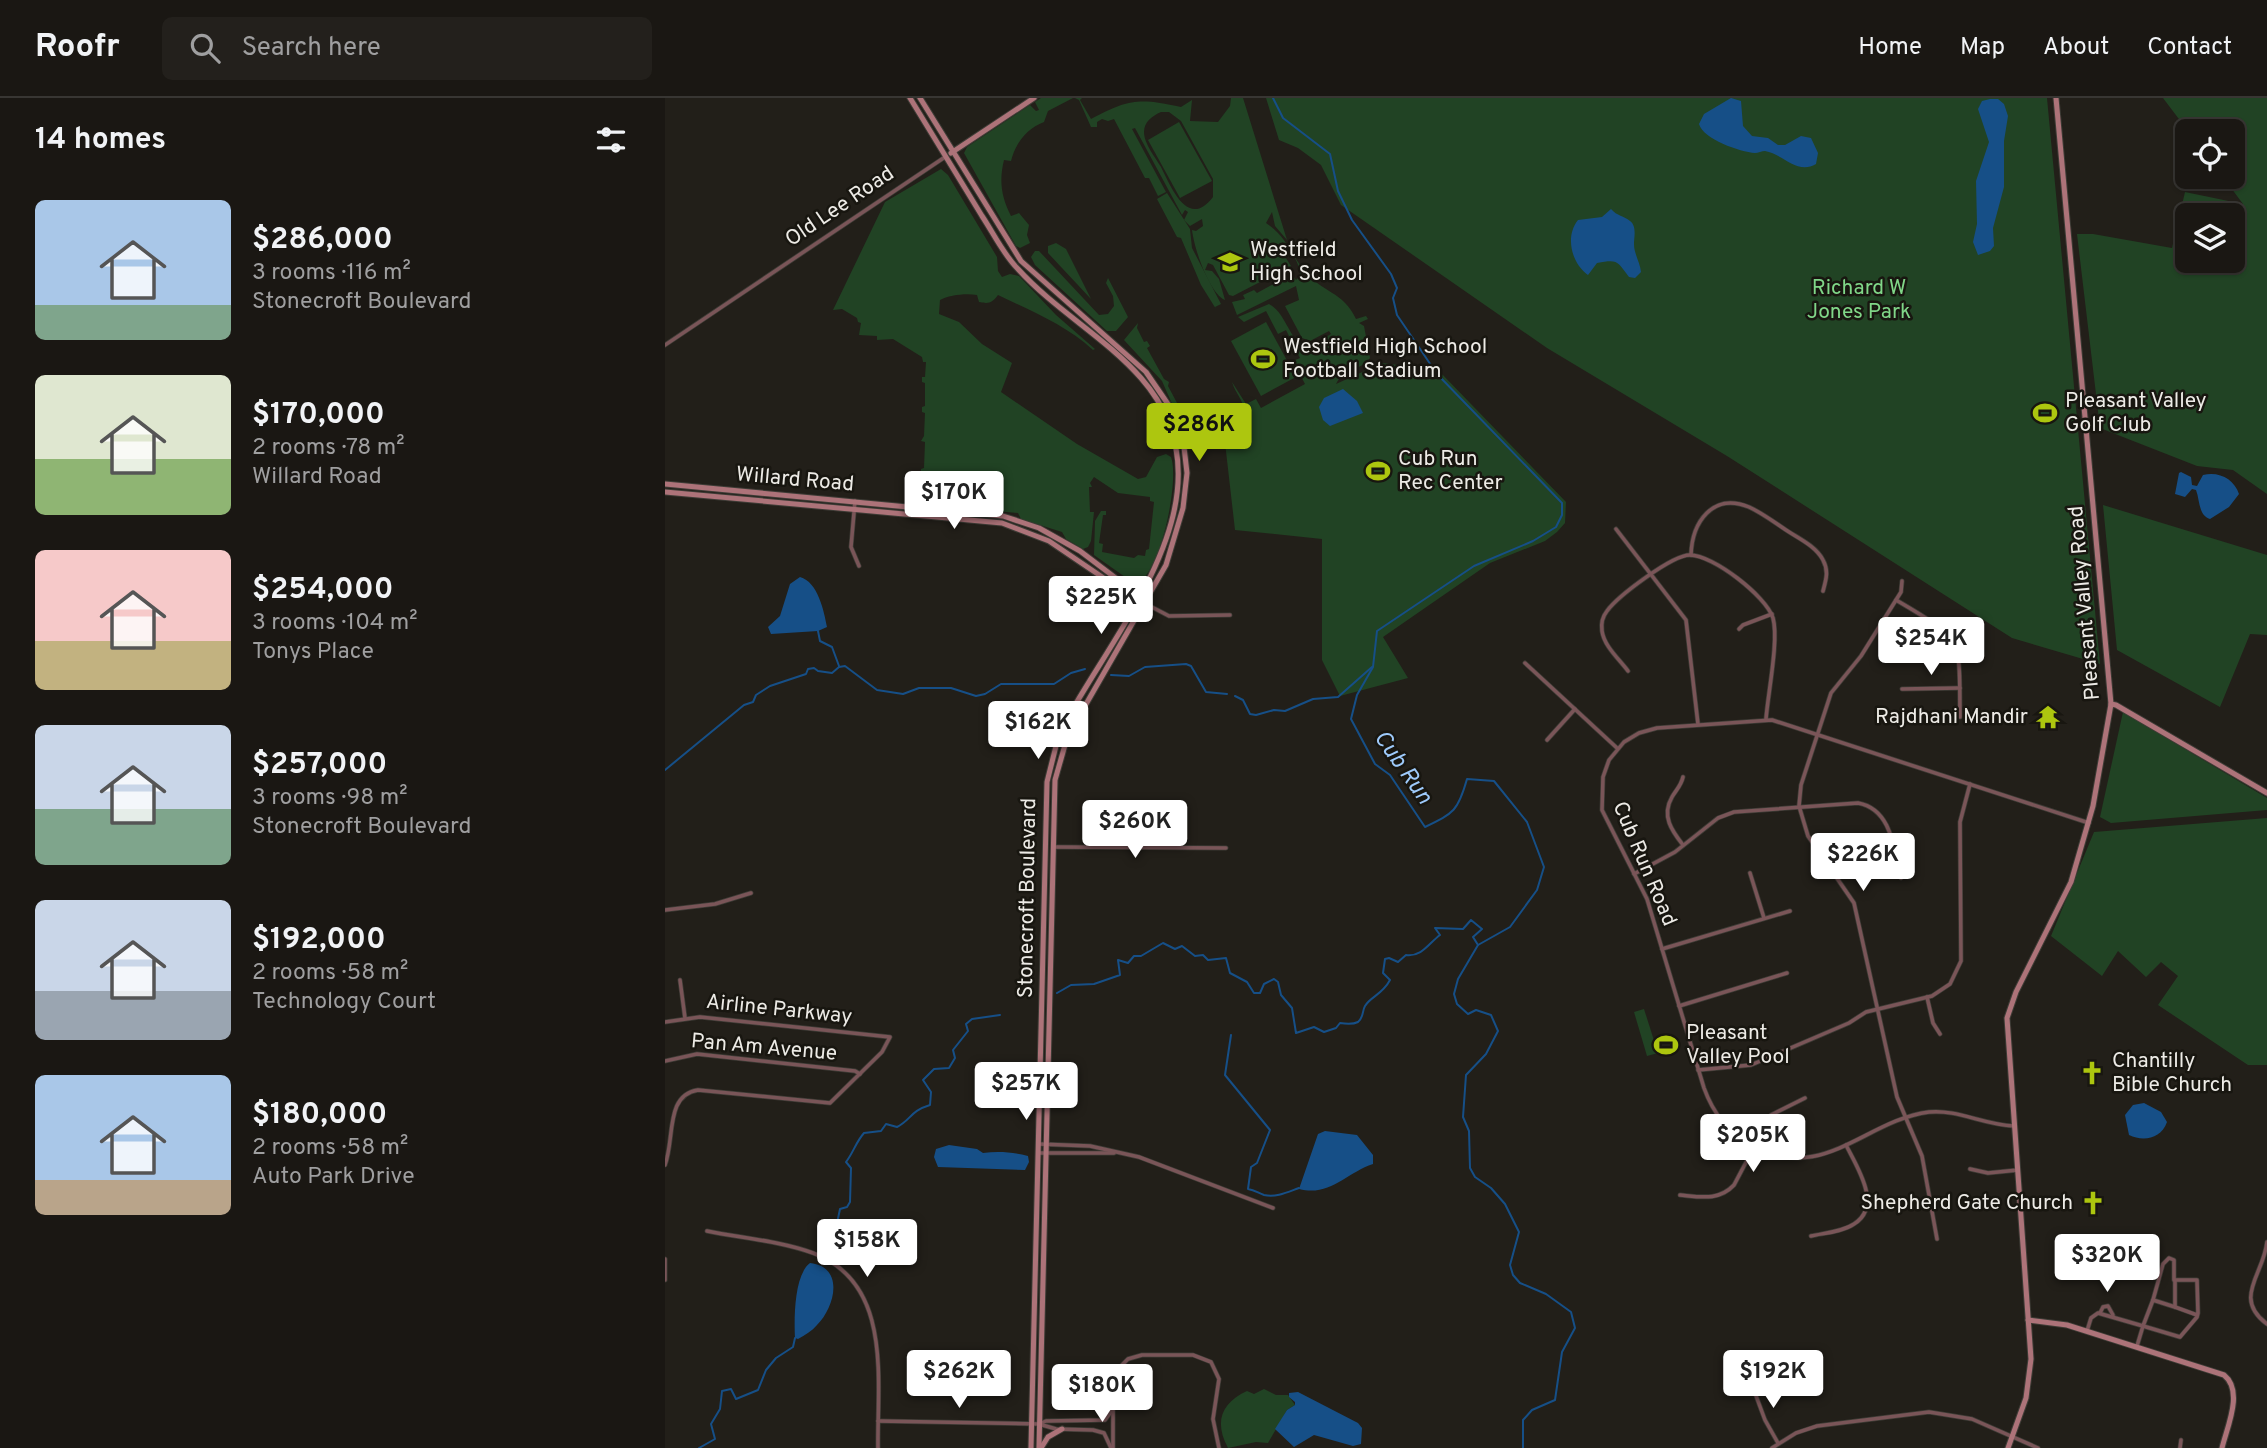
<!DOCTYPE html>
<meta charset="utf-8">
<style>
:root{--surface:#1a1713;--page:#23201c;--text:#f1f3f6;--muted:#9f9fa0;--line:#383633;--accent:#adc60f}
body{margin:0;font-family:Overpass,sans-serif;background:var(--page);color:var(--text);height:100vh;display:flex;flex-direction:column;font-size:26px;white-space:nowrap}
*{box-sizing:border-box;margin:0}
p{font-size:23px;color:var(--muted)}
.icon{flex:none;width:38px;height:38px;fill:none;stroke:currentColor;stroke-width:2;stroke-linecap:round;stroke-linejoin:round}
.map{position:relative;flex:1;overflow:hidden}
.panel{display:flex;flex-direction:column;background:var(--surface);width:665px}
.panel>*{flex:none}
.tools{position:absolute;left:1510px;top:21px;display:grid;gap:14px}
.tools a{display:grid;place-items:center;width:70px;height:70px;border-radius:10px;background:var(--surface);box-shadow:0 2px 5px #0004,0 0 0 2px var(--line);font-size:35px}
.price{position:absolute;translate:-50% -60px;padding:0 16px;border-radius:7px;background:#fff;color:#222;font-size:23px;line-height:46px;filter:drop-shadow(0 2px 4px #0008)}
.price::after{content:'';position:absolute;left:50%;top:42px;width:21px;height:16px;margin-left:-10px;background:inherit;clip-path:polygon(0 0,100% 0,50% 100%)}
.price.active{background:var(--accent);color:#111}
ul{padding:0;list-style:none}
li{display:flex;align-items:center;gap:21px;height:175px;padding:0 35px}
li span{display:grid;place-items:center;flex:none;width:196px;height:140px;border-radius:10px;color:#555}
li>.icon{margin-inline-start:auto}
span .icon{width:84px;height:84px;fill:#fffc;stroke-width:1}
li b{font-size:30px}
h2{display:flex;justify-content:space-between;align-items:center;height:84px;padding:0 35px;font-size:30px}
header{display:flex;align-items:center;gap:42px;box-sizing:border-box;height:98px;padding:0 35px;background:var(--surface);border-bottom:2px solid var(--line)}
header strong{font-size:33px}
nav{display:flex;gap:38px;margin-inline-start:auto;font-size:24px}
.search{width:490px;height:63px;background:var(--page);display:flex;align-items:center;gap:18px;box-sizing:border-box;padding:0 24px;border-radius:10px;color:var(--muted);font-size:26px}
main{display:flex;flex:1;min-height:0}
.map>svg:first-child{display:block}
.green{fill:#214324;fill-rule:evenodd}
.water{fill:#164f87}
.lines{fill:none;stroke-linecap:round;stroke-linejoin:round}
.stream{stroke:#164f87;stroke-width:2}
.street-casing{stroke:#3e3c36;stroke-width:5}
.secondary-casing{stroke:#3e3c36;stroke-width:7}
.street{stroke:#7a5558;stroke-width:3.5}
.secondary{stroke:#ad7379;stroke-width:5}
.labels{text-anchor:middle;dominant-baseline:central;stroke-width:5;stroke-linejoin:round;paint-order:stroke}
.street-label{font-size:21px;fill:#edebe6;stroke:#181610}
.poi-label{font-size:21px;fill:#edebe6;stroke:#181610;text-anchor:start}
.park-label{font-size:21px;fill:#80d788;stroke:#181610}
.water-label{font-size:23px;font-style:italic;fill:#9ecafb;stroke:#181610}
</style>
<header>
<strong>Roofr</strong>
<div class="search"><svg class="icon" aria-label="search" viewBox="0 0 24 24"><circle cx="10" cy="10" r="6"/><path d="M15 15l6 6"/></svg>Search here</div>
<nav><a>Home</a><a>Map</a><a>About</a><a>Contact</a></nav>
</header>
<main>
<section class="panel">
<h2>14 homes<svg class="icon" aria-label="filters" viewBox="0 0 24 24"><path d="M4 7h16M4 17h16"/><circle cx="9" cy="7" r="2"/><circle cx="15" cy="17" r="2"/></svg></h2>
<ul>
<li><span style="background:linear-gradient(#a9c7e8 75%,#7fa58c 0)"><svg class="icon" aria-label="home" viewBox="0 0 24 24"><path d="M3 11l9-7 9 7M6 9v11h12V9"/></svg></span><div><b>$286,000</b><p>3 rooms · 116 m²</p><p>Stonecroft Boulevard</p></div></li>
<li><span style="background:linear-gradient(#dfe7d0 60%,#8fb573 0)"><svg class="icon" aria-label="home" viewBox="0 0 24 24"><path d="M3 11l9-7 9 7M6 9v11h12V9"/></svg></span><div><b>$170,000</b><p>2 rooms · 78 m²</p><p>Willard Road</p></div></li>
<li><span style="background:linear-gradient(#f6c9c9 65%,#c2b280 0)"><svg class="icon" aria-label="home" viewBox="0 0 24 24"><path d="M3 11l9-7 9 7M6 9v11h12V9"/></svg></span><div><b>$254,000</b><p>3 rooms · 104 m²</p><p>Tonys Place</p></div></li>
<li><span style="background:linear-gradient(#c9d6e8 60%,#7fa58c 0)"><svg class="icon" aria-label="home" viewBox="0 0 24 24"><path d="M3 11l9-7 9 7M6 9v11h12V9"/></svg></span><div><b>$257,000</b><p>3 rooms · 98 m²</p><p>Stonecroft Boulevard</p></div></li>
<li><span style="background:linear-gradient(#c9d6e8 65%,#9aa5b1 0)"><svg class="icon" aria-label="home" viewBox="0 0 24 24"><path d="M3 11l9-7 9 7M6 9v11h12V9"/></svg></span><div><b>$192,000</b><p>2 rooms · 58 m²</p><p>Technology Court</p></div></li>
<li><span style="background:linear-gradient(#a9c7e8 75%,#b9a48a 0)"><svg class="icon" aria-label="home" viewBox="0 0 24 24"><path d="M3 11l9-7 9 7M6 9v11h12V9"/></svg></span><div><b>$180,000</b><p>2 rooms · 58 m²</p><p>Auto Park Drive</p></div></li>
</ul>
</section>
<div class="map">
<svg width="1602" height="1350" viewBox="0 0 1602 1350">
<rect width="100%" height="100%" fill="#221f19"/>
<!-- green -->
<g class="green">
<path d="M376,0h32l-25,13 -4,11c-17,6 -29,22 -33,39l-7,-1c-5,20 -3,37 7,56l8,-3 10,12 -2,10 3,8 -10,5 -4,-2 -52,-93 3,-6 63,-42 6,6 3,-1 -4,-8z"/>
<path d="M410,0h7l-2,2 11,19c38,-20 48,-21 90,-12l11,-7 -2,21 28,1 12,-16 1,-8h12l44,142 -12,-14 -3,-14 -6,11c20,13 24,30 38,47 18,23 39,21 52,49l10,-3 2,3 -9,4 5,3 6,32c-9,13 -26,10 -34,26l46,-21 56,7 128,132 -1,21 -8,9 -12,9 -55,22 -107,74 25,41 -68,18 -18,-36v-121l-87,-9 -12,-105h-3l-2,-11 25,-2 -3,9c9,-18 -3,-23 -8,-39l14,22 10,-5 5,9 44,-24 -12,-23 7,-3 -14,-28 -8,4 -12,-23 -22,11 -6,-5 31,-13c19,11 19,37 39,44l23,-14 -2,-3 -19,10 -8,-3 -17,-32 14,-6 -3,-14 -59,29 -5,-13 13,-3 -2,-4 11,-5 3,3 35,-19 4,6 4,-4c0,-13 -9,-26 -18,-34l2,13 7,11 -58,30 -4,-1 -16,-30 -5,-2 -3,7 7,1 7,8 6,21c-16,-7 -31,-52 -33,-70l4,1 7,-5 -1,-7 -12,7 -6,-6 4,-8 -3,-2 -3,5 -47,-87 -3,1 34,63 -8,4 -9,-18h-4l-31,-59 -6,2 -6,-2 -5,3v5h-6l-12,-27zM496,14h8l12,9 32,58v18c-25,33 -42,-10 -52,-30 -5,-9 -17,-23 -17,-35 0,-10 8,-16 17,-20z"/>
<path d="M601,0h781l53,566 -88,-26 -285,-182 -180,-108 -206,-143 -20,-40 -23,-17 -19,-8z"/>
<path d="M1498,0h104v396l-34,-24 -36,-4 -97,-38 -23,-194h16l79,14 13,-56 58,12 -20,-27h10v-46h-45zM1522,117h46v46h-46z"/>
<path d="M514,24l33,59 -32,17 -32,-58z"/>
<path d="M276,71l7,6 49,82 1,14 4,6 8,-3 9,2 37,39 39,34 -2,1c-27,-25 -62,-39 -95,-55 -6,8 -9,9 -19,7l-2,-7c-11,-2 -28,0 -37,5l-1,14 20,8 23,22 30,19 -11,29 76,52 61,35 8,-2 11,-20 9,-3 5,3c9,23 -11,121 -36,127l-41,-29 1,-34 6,-10h5v4h-3l-4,28 4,1 -1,8 32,6 4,-3 7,1 1,-6 3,-1 5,-47 -4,-1v-4l-32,-4 -24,-16 -4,6 2,4h-3l1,25h4l-3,29 -3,6 -5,2 -17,-10 -4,-7 -41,-13 -3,-6 -83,-7 -15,-4v-6h4v-22h-3v-5l3,-1 1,-26 -4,-1 3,-5 1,-23 -3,-1v-5l3,-1v-23l-3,-1v-5h3l1,-15h-3l-1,-5 -29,-18 -16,1v-4l-18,-1 2,-12 -3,-1 -1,-4 -15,-9 -9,1 52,-108z"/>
<path d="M502,95l23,36 2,19 29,56 -6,3 1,2 -15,-24 -20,-47 -4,-1 -20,-38z"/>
<path d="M391,145l10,6 25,50 -43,-46v-7z"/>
<path d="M370,153h4l60,64 9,-1 6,-8 -1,-10 -7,-13 2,-5 20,39 -12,14h-9l-72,-66 -4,-8z"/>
<path d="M601,224l30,55 -35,19 -30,-55z"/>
<path d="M473,225l-1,5 7,14 3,-1 3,5 -3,2 17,31 5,3 -1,4 17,32 4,-1 2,4 19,-3 2,-4 3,12 -32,3 -21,-48 -38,-41z"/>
<path d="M1438,407l164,50v80l-17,-1 -30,73 -103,-57z"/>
<path d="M1458,614l144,86v12l-156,13 -11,-6z"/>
<path d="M1602,720v247h-19l-90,-60 20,-29 -17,-14 -15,15 -28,-26 -16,25 -51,-40 43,-104z"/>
<path d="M979,911l14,44 -11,3 -13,-44z"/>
<path d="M599,1291l12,6h12l7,10 -8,5 -19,33 -12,-1 -28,6c-14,-26 -7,-45 19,-57l7,3z"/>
</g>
<!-- water -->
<g class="water">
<path d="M1066,0l10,3 2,25 9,10 16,2 10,7h7l16,-9 10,2 7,15 -2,11c-19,11 -33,-10 -51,-13 -3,0 -7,2 -10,2 -15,-1 -52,-14 -56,-29l5,-10z"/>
<path d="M1325,1h8l6,5 4,12 -4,25v46l-11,41 1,18 -4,5 -12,4 -5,-13 4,-18 -1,-43 13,-39 -11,-33 4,-8z"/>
<path d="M946,111c6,7 13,7 19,12 7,5 4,16 4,23 0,10 6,18 7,28l-6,6 -6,-1c-12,-16 -11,-18 -32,-14l-9,12c-17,-12 -23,-39 -10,-55l24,-3z"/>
<path d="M678,291l14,12 6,12 -33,13 -7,-6 -4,-13 5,-9z"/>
<path d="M1516,374l10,5 1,8 5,1 6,-11c16,-4 31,4 36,19l-10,13 -19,12c-12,-4 -10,-19 -14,-29l-4,-1 -7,8 -10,-3 4,-21z"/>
<path d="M135,479c18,5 24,34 27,50l-9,4 -47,3 -3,-7 12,-11 10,-32z"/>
<path d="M1479,1005l17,9 6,10c-6,17 -24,20 -38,13l-4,-20 8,-10z"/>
<path d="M660,1033l32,4 16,20v9c-27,9 -43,33 -74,25l19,-55z"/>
<path d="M284,1047l28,4 6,4c15,-2 30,-1 45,3l1,6 -4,8 -87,-3 -4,-10 2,-8z"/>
<path d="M145,1165c35,4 25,44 7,62 -5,6 -12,10 -19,14l-3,-1c-1,-19 -1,-63 15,-75z"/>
<path d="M633,1294l60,31 4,5 -1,16 -8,2 -39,-11 -20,12 -19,-18 12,-19 8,-5v-3l-6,-5v-4z"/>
</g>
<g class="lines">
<!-- stream -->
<g class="stream">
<path d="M608,0l10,20 47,36 8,37 14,29 39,54 6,14 -4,10 4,17 40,59 125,129v12l-6,12 -23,14 -59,25 -97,65 -4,36 -16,28 -6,24 24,45 15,11 35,52c29,-14 33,-16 42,-48l27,2 33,41 17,45 -7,23 -27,37 -32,18 -20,34 -4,15 3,10 11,10 8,-4 15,5 7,16 -12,23 -20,21 -3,42 6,14 1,37 5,9 16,11 14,16 14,28 -9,33 3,10 7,8 26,11 25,18 4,16 -13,24 -7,48 -23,10 -9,10v28"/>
<path d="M153,533l2,10 12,6 7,19"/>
<path d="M174,569l6,-1 32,24 26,4 16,-6h32l25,8 9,-2 16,-10h53l17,-11 14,-4"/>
<path d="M446,577l18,1 16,-9 41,-3 5,2 15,26 21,2"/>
<path d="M570,598l8,4 7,14 6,1 18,-5 11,1 28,-12 25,-2 34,-30"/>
<path d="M0,672l79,-65 9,-3 3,-7 14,-9 36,-12 2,-5 6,-1 4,3 14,2 7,-6"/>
<path d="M392,895l14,-8 23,-1 26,-9 -2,-15 10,3 6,-7h7l22,-13 12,6 7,-3 13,10 8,-1 5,5 18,-2 4,15 17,9 7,11h6l4,-9 10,-5 4,3 3,13 11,13 4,25 18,-6 10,5 12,-4 4,-5c6,1 12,2 18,-1 6,-5 4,-11 7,-16 6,-10 17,-11 25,-26l-7,-7 2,-14 4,-1 9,4 8,-7c16,2 23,-12 34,-20l-5,-7 28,1 8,-9 11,9 -9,8 5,8"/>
<path d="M566,937l-6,40 45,55 -13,33 -6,4 -3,22c7,1 10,4 16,6 12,3 24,-3 35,-7"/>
<path d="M171,1130l4,-19 7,-2 3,-5 1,-34 -5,-6c7,-9 10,-20 18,-29l17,-2 5,-7 11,3c14,-7 13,-16 33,-22l1,-13 -8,-12 11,-11 15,-1 6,-10 -2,-8 15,-19 -2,-7 6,-5 28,-4"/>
<path d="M34,1350l16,-9 -4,-15 9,-15 2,-18 9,-2 5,10 22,-9 8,-20 10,-12 17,-11 2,-9"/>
</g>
<!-- street casing -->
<g class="street-casing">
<g id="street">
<path d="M0,247l280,-188"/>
<path d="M190,403l-4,46 8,19"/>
<path d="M951,431l70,91 12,104"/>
<path d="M1026,457c1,-32 21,-63 58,-48 13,6 25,15 37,23 12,8 30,16 37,30 6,11 3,20 0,31"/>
<path d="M1237,483l-1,11 -40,64 -30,37 -30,92 -2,21 9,30 46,67 43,194 25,59 15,83"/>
<path d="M1231,502c70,41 63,39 64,117"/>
<path d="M481,506l23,12 61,-1"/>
<path d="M1074,531l4,-4 29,-11"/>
<path d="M860,565l92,85"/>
<path d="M963,573c-9,-12 -24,-25 -26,-40 -1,-7 1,-15 5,-20 11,-15 65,-56 83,-56 23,0 76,41 83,63 6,22 -5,75 -7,101"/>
<path d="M1237,591l58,-1"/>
<path d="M882,642l28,-31"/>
<path d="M1018,679c-2,9 -7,13 -11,20 -11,19 0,34 11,48"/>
<path d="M388,749l173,1"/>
<path d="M1085,775l14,45"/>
<path d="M969,776l41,-22 43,-34 16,-6 124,-9c34,6 36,47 43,75"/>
<path d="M0,812l50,-6 36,-11"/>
<path d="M997,851l128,-38"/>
<path d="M15,882l5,38"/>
<path d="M1262,899l6,26 7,11"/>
<path d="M1014,908l108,-33"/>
<path d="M0,924l35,-5 190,20 -8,15 -52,51 -132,-13c-33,5 -23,48 -33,75"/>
<path d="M0,963l32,-7 158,17 5,3"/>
<path d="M1033,972l53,-5 98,-42 17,-11 66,-16 18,-12 11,-23 -1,-139 10,-38"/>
<path d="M1349,1028c-30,-1 -57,-17 -85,-14 -64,8 -106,73 -178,33 -24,-13 -38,-32 -47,-57l-57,-189 -45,-89 1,-33 6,-17 15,-18 15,-9 18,-5 115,-8 317,103"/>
<path d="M374,1046l51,2 49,11 134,51"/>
<path d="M374,1055h75"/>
<path d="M1305,1071l18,4 30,-3"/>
<path d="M1015,1097c21,2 39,6 54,-10l37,-70 34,-17"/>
<path d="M42,1133c34,7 74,10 106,22 80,30 64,126 65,195"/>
<path d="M1146,1138c13,-3 31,-4 43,-12 29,-18 3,-57 -8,-79"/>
<path d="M1602,1144c-3,32 -35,56 0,82"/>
<path d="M0,1161v21"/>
<path d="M1488,1202l10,-36 6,-6 5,2v20"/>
<path d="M1435,1215l3,-6 5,-1 5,9"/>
<path d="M1422,1233l4,-13 7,-5 45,13 10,-26 22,7"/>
<path d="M1472,1248l6,-20 37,11 17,-20 1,-4 -1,-33h-22v27l22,8"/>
<path d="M1087,1287l13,35 13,23"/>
<path d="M448,1307v43"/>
<path d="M213,1323l161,3 17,5 37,1 11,3 7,15"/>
<path d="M374,1326l7,-3 59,-1 6,-8 6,-42 11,-11 14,-4h51l18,7 8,17 -6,40 6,29"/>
<path d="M1107,1350l24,-15 21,-7 112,-14 43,7 66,29"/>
<path d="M1515,1350l1,-8"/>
</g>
</g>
<!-- secondary casing -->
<g class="secondary-casing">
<g id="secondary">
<path d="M245,0c24,39 48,79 72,118 12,18 21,38 36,53 37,41 87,68 123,109 97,110 -19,242 -74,341l-10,23 -10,40 -16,666"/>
<path d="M255,0l101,163 125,111 26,38 12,37 3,26 -4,35 -17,57 -92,160 -9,20 -10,35 -16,668"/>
<path d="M286,55l83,-55"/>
<path d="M0,386l338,32 36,12 41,23 62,47"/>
<path d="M0,394l337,31 47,18 90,61"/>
<path d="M1446,606l5,1 151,88"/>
<path d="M368,646c0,-16 22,-20 34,-25"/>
<path d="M1363,1222l39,5 157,50c20,16 3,52 -2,73"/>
<path d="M376,1350l7,-11 14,-8"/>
<path d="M1343,1350l18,-50 5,-39 -24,-341 9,-26 55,-110 22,-76 18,-102 -55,-606"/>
</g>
</g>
<!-- street -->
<use href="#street" class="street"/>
<!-- secondary -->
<use href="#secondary" class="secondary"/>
</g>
<!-- icons -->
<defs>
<g id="school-bare" transform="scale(1.89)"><path d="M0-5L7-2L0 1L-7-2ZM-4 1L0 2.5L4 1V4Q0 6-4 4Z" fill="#adc60f" stroke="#181610" stroke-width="2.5" paint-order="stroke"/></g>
<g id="stadium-bare" transform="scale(1.89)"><path d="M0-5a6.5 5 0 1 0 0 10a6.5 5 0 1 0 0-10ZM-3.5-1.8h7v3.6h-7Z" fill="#adc60f" stroke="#181610" stroke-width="2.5" paint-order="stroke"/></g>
<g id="temple-bare" transform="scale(1.89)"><path d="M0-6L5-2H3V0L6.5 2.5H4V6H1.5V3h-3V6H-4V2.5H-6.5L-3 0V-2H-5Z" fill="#adc60f" stroke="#181610" stroke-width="2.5" paint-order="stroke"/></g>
<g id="church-bare" transform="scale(1.89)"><path d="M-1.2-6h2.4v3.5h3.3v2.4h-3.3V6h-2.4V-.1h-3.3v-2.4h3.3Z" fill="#adc60f" stroke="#181610" stroke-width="2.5" paint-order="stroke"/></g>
</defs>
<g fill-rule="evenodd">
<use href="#school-bare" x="565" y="164"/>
<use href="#stadium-bare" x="598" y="261"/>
<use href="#stadium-bare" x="1380" y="315"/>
<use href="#stadium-bare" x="713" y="373"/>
<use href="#temple-bare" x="1383" y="619"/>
<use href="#stadium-bare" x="1001" y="947"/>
<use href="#church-bare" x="1427" y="975"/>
<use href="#church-bare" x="1428" y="1105"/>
</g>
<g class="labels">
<!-- street labels -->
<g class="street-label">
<text transform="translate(175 109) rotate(-34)">Old Lee Road</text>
<text transform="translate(130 382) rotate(5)">Willard Road</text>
<text transform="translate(1420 505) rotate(-95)">Pleasant Valley Road</text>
<text transform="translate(979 766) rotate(67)">Cub Run Road</text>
<text transform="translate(363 800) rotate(-89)">Stonecroft Boulevard</text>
<text transform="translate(114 912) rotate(6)">Airline Parkway</text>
<text transform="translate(99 950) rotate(5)">Pan Am Avenue</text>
</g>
<!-- poi labels -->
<g class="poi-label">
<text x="585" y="152">Westfield<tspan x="585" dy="24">High School</tspan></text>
<text x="618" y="249">Westfield High School<tspan x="618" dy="24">Football Stadium</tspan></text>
<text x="1400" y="303">Pleasant Valley<tspan x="1400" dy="24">Golf Club</tspan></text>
<text x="733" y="361">Cub Run<tspan x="733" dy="24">Rec Center</tspan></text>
<text x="1363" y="619" text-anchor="end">Rajdhani Mandir</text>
<text x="1021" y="935">Pleasant<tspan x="1021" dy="24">Valley Pool</tspan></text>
<text x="1447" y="963">Chantilly<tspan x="1447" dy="24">Bible Church</tspan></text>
<text x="1408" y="1105" text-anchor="end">Shepherd Gate Church</text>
</g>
<!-- park labels -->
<g class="park-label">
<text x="1194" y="190">Richard W<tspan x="1194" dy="24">Jones Park</tspan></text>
</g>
<!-- water labels -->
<g class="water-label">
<text transform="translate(737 670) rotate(55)">Cub Run</text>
</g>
</g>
</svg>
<div class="tools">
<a><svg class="icon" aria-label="locate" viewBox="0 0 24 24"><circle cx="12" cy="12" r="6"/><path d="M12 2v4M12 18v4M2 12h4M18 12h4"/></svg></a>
<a><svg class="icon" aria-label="layers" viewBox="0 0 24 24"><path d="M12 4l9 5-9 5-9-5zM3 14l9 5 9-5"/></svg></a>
</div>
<b class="price active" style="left:534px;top:365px">$286K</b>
<b class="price" style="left:289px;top:433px">$170K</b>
<b class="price" style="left:436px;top:538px">$225K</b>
<b class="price" style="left:1266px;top:579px">$254K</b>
<b class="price" style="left:373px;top:663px">$162K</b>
<b class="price" style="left:470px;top:762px">$260K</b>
<b class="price" style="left:1198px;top:795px">$226K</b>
<b class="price" style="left:361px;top:1024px">$257K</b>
<b class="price" style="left:1088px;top:1076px">$205K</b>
<b class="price" style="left:202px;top:1181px">$158K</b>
<b class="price" style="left:1442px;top:1196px">$320K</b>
<b class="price" style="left:294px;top:1312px">$262K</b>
<b class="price" style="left:1108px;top:1312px">$192K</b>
<b class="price" style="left:437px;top:1326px">$180K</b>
</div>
</main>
